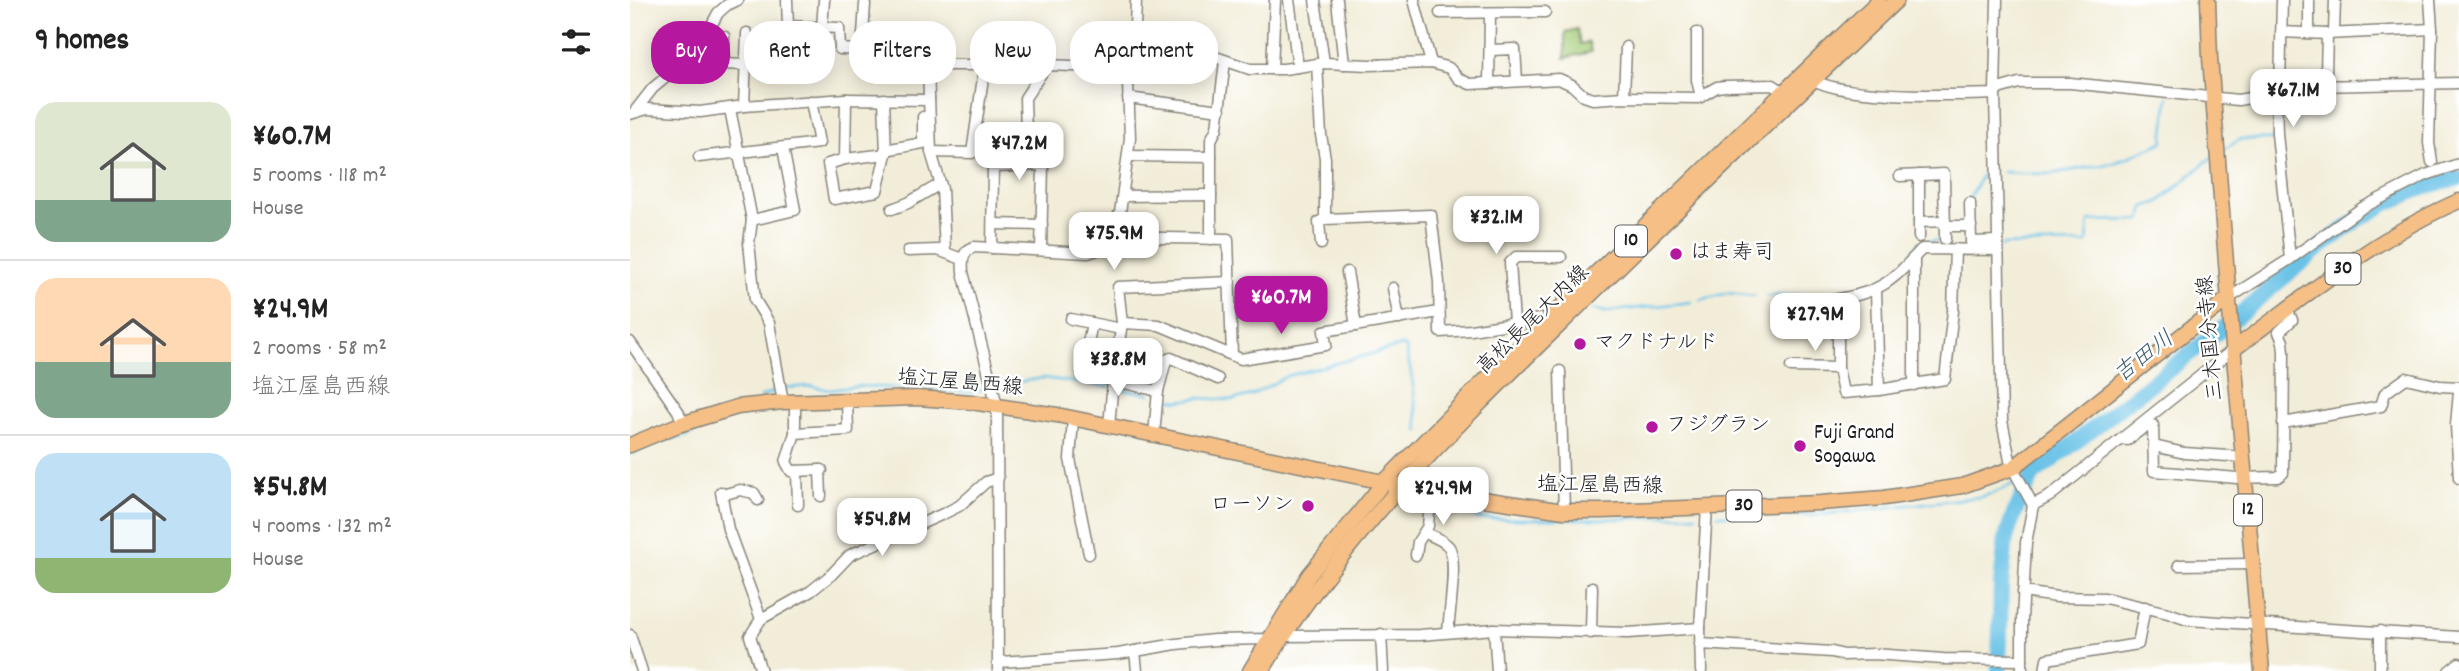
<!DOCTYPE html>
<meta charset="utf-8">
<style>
:root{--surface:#fff;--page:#f2f2f2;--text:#222;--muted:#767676;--line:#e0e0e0;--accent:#b5179e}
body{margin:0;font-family:Dekko,"Klee One",sans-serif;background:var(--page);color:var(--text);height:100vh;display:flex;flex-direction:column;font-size:26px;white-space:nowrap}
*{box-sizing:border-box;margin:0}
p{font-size:23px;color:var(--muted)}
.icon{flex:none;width:38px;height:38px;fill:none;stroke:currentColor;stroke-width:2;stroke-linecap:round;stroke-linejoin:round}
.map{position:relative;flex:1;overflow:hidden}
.side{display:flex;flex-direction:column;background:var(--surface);width:630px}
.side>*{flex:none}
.top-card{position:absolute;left:21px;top:21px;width:665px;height:63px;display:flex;gap:14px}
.price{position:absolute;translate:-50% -60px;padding:0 16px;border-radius:14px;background:#fff;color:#222;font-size:23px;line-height:46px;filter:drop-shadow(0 2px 4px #0008)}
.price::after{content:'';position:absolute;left:50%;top:42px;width:21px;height:16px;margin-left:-10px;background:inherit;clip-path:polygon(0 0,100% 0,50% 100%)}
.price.current{background:var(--accent);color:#fff}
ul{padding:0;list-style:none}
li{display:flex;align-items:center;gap:21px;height:175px;padding:0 35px}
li+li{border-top:2px solid var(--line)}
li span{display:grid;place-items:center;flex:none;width:196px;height:140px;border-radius:21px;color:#555}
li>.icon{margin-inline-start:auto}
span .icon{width:84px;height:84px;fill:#fffc;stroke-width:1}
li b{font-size:30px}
h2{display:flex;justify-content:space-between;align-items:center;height:84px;padding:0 35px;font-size:30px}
.chip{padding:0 24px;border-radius:28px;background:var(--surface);box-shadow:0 4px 18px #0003;font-size:24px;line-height:63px}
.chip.current{background:var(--accent);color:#fff}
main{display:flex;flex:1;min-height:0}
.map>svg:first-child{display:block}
.green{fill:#a2ca76;stroke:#5f7349;stroke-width:2}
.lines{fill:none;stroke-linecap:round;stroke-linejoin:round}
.stream{stroke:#6ac2e7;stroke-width:2.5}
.river{stroke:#6ac2e7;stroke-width:16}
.minor-casing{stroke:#87847a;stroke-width:13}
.major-casing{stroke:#87847a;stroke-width:17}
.minor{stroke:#fff;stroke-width:10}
.major{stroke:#f5bf86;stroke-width:14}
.poi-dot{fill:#b5179e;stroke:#fff;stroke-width:2.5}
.labels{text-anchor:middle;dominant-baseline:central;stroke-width:5;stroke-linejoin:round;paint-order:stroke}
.shield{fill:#fff;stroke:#606060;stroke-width:2}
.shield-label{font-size:19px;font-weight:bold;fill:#1c1c1c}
.poi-label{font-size:21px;fill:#1c1c1c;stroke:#fff;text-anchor:start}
.street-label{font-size:21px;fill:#1c1c1c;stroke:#fff}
.water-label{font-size:23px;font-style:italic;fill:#3b5e6d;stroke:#fff}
</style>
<main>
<section class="side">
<h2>9 homes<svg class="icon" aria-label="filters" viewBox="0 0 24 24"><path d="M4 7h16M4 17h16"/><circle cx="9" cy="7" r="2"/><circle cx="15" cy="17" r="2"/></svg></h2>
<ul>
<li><span style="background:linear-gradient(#dfe7d0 70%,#7fa58c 0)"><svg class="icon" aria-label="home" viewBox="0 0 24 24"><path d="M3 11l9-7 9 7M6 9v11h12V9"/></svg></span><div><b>¥60.7M</b><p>5 rooms · 118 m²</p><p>House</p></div></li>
<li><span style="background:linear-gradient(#ffd9b3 60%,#7fa58c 0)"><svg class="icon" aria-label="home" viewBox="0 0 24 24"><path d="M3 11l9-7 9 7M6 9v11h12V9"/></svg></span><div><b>¥24.9M</b><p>2 rooms · 58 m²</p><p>塩江屋島西線</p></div></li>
<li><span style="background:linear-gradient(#bfe0f5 75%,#8fb573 0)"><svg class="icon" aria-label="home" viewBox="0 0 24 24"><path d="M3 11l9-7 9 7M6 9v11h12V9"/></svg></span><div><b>¥54.8M</b><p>4 rooms · 132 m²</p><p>House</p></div></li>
</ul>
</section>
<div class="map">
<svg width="1829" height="671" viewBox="0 0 1829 671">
<rect width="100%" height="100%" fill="#fff"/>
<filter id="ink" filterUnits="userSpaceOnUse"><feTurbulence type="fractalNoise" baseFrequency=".0143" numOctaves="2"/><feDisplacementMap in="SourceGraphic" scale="14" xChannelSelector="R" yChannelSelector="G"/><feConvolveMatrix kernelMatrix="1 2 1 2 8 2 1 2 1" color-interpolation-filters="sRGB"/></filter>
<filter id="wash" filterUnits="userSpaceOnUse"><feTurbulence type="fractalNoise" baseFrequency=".00686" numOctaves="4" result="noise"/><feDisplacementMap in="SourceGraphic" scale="28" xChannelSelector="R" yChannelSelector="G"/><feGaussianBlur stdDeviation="1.57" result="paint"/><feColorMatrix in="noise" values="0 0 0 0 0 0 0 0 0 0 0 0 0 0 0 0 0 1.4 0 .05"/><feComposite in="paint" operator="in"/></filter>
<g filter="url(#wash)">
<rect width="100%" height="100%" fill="#f2edd8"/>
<!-- green -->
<path class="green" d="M947,29l3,15 9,-2 2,10 -26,6v-26z"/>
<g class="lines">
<!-- stream -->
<g class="stream">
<path d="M1593,150l18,-11h34"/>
<path d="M1373,172l47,2 64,-11 49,-21 5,-45"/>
<path d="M1339,199l15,-28h8"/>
<path d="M1372,247v-2l85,-2 2,-22 52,-1 3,-13 15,-5 53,-45"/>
<path d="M1282,252l7,-9 19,-3"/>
<path d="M1136,296l70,-1"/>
<path d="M1070,300l28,-7 27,3"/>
<path d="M962,309l14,3 85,-10"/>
<path d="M364,386l49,-8 66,9"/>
<path d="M153,388l28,-2 19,4 28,-4 113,6 17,-4"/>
<path d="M485,388l35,6"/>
<path d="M131,397l16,-7"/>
<path d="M530,397l19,4 20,-3 33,2 20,-5 35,-19 115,-30 4,2 7,36 6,48"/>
<path d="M0,454l32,-13 26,-5 23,-14 41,-10"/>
<path d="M1391,480l12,-5"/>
<path d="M820,504l29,15h130l87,-4"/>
<path d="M1088,515h100l162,-18 14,-4 21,-10"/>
</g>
<!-- river -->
<path class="river" d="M1369,671l2,-87 5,-46 8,-24 19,-39 195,-151 92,-77 37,-27 28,-16 42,-18 32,-8"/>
</g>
</g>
<g filter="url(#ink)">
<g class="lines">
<!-- minor casing -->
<g class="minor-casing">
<g id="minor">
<path d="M157,0l1,26 51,2 1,21 78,4 12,15"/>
<path d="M506,0l-1,27c10,11 28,19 43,17l72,25h34l40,-6 45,2 62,-2 18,5 10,11 11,5 89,-5 13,6 12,11 9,3 31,-2 74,1 19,-11 8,-1 48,-1 15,10"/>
<path d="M659,0l9,67"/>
<path d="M685,0l9,63"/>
<path d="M707,0l7,64"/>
<path d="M784,0l17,63"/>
<path d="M1367,0l-2,94 7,327 9,44 22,40 -7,38 -4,77v51"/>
<path d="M1652,0l-2,89 -4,5 1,40 13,125"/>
<path d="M1800,0l2,29 -3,114 3,19"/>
<path d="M810,13l105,-1"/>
<path d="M192,27l2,-27"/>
<path d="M1651,32l46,2 105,-5"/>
<path d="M1067,33v47l4,17"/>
<path d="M1679,33v-33"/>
<path d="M1704,33l1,-33"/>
<path d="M232,50l3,-46"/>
<path d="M860,50l25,-1 2,32"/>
<path d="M68,63l48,2"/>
<path d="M94,64v-28"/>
<path d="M687,64l4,71 4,23v61"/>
<path d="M642,69l3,-69"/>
<path d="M1696,73l1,-39"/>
<path d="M1179,76c23,24 150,19 186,18"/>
<path d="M859,83l1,-70"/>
<path d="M1365,90l24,-7h51l168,17 79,-14 142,-3"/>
<path d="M994,97l2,-50"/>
<path d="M498,98l92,12"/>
<path d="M254,99l2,55"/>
<path d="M114,106l3,-73"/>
<path d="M100,109l22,111 -3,23 6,57 14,23 14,79"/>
<path d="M5,111l18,-23 23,-19 34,-41 8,-15 9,-8 11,-5"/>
<path d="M0,114l17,-5 53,3 44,-6 102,-7 83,1"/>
<path d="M396,134l-1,-36 22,-33"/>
<path d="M255,150l38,-7v-26"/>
<path d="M301,152l41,1 13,-89"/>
<path d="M256,154l-9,37 -43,8 -6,-35 17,-5z"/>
<path d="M498,156l83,1"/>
<path d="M69,157l120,-14 -8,-42"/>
<path d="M215,159l1,-60"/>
<path d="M1289,175v62"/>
<path d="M1270,176l44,-2 1,65"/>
<path d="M493,196l88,-1"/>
<path d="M1340,203l1,39 27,-1"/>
<path d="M262,209l16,-6 32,-19"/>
<path d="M122,220l43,-10 -12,-62"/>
<path d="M1289,222l26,-1"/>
<path d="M363,224l49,1"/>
<path d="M1315,226h26"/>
<path d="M475,237l123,2 4,116"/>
<path d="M581,239v-99l6,-12 8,-67"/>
<path d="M691,244l-2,-22 6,-3 106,-4 8,67 1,50 31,-2 69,-11 4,5"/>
<path d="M362,248l1,-81 50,-2 -2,85"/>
<path d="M1325,249l-2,62 -8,68 -66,11 -36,3 -5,-25v-69c44,-7 54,-18 84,-50l76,1"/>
<path d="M278,251l30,-1 24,9"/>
<path d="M315,251l-3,-62 -11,-37 -3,-83 7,-4h112l75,3"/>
<path d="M1284,258v127"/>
<path d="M717,272l9,54"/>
<path d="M763,288l6,31"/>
<path d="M1246,290l3,100"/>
<path d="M1599,298l61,-39 72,-51 64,-33 33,-11"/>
<path d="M441,319l50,10"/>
<path d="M462,323l-10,50 76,18 8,-31 5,-2 47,21"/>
<path d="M492,323l37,2 82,34 85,-14 -2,-14 115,-19"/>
<path d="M884,323l-4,-60 6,-6h45"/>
<path d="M0,342l48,69 5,12"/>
<path d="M1161,367l47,1"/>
<path d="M930,371l4,140"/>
<path d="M1829,392l-3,33 3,53"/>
<path d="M165,402v31"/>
<path d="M443,419l-3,40 19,95"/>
<path d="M1653,423l98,-17 4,-13 21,-15 34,8 19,1"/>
<path d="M479,426l4,-45 9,-58 -4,-36 112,-5"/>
<path d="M524,435l4,-44"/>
<path d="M1492,439l5,1 15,-11 11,-4 1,46 83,7 41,-1 5,-4 1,-121 -1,-10 -4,-10 13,-12 -5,-10"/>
<path d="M1524,446l30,7 59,4"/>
<path d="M190,470l1,26"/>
<path d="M192,470l-31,1 -5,-9 9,-29 53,-3 -1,-30"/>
<path d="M167,471l1,34"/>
<path d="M91,492l7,37 33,90 -11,17 11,35"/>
<path d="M92,495l18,-5 14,3 4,7"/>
<path d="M1403,505l17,-9 184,-147"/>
<path d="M795,533c7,3 19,7 24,14 9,14 0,66 -1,85"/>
<path d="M786,555l2,-13 10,-16 3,-35"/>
<path d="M1549,565l74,-1"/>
<path d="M1393,592l34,5 48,1 63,15 20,7 271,17"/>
<path d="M131,619l50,-28 20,-16 19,-20 93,-41 16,-8 27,-24 12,-4"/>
<path d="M864,629l3,42"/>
<path d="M1750,631v40"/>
<path d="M961,633l1,-46"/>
<path d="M751,634l2,37"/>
<path d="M0,635l12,36"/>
<path d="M1070,644l132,8 12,3 30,-1 69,5 79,1"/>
<path d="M505,651l2,20"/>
<path d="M369,662l119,-8 58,-10 38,-4 54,-1 15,-3 137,-1 74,-6 134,4 72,-5"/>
<path d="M368,671l-1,-265 -34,-134c-1,-11 -1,-21 11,-25l114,6 9,-3 23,-37 10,-75 -2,-55 -6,-15 -1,-14 6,-21 8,-6"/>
<path d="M1071,671l-1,-43 7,-121"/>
<path d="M1415,671l2,-12 91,-15 7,-37"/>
<path d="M1819,671l10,-8"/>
</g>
</g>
<!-- major casing -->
<g class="major-casing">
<g id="major">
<path d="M1578,0l2,58 19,243 33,370"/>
<path d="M1604,349c72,-53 143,-113 225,-148"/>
<path d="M0,445l48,-20 59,-18 46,-5 135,-4 53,4 86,13 371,76 136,20h39l217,-8 64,-5 78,-12 51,-18 216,-170"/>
<path d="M620,671l59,-96 75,-93 97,-98 398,-384"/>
<path d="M632,671c82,-138 197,-248 311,-359 107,-105 216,-209 324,-312"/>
</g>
</g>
<!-- minor -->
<use href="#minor" class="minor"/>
<!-- major -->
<use href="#major" class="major"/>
</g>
</g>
<!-- markers -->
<g class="poi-dot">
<circle cx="1046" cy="254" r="7"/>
<circle cx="950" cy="344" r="7"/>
<circle cx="1022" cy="427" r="7"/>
<circle cx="1170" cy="446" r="7"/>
<circle cx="678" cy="506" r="7"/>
</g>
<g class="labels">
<!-- shield labels -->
<g class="shield">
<rect x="985" y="225.5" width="32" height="31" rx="5"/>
<rect x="1695.5" y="253.5" width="35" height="31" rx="5"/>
<rect x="1096.5" y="490.5" width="35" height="31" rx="5"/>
<rect x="1604" y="494.5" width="28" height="31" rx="5"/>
</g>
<g class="shield-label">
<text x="1001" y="241">10</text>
<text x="1713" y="269">30</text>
<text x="1114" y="506">30</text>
<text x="1618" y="510">12</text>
</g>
<!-- poi labels -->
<g class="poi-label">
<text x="1060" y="254">はま寿司</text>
<text x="964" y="344">マクドナルド</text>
<text x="1036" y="427">フジグラン</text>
<text x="1184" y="434">Fuji Grand<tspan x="1184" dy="24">Sogawa</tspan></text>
<text x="664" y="506" text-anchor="end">ローソン</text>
</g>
<!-- street labels -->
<g class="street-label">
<text transform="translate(904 321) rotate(-44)">高松長尾大内線</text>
<text transform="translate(1582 338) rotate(-95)">三木国分寺線</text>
<text transform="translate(330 384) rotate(5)">塩江屋島西線</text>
<text transform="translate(970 487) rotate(1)">塩江屋島西線</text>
</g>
<!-- water labels -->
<g class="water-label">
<text transform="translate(1515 358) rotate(-38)">吉田川</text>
</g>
</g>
</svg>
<b class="price" style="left:1663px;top:129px">¥67.1M</b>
<b class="price" style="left:389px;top:182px">¥47.2M</b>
<b class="price" style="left:866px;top:256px">¥32.1M</b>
<b class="price" style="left:484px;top:272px">¥75.9M</b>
<b class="price current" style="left:651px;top:336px">¥60.7M</b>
<b class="price" style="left:1185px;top:353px">¥27.9M</b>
<b class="price" style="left:488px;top:398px">¥38.8M</b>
<b class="price" style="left:813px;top:527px">¥24.9M</b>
<b class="price" style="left:252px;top:558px">¥54.8M</b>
<div class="top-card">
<a class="chip current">Buy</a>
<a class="chip">Rent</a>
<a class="chip">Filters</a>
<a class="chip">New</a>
<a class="chip">Apartment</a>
</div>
</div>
</main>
